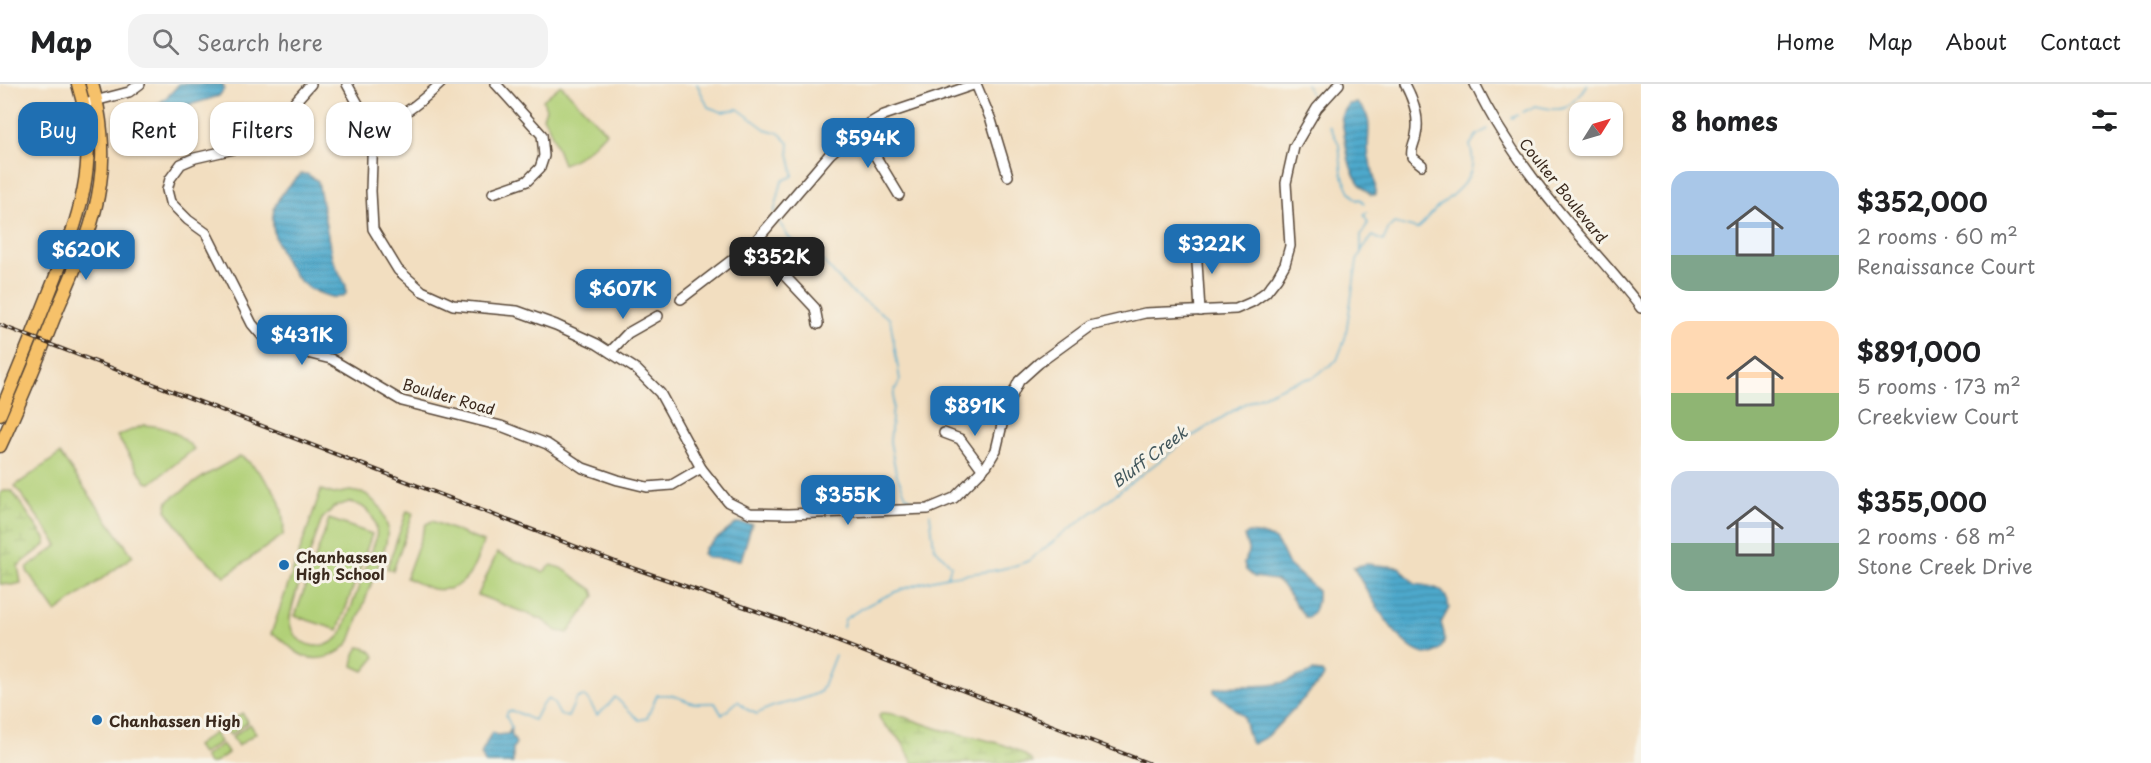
<!DOCTYPE html>
<meta charset="utf-8">
<style>
:root{--surface:#fff;--page:#f2f2f2;--text:#202124;--muted:#757577;--line:#e0e0e0;--accent:#1f6fb2}
body{margin:0;font-family:"Playpen Sans",sans-serif;background:var(--page);color:var(--text);height:100vh;display:flex;flex-direction:column;font-size:22px;white-space:nowrap}
*{box-sizing:border-box;margin:0}
p{font-size:20px;color:var(--muted)}
.icon{flex:none;width:33px;height:33px;fill:none;stroke:currentColor;stroke-width:2;stroke-linecap:round;stroke-linejoin:round}
.map{position:relative;flex:1;overflow:hidden}
.sheet{display:flex;flex-direction:column;background:var(--surface);width:510px}
.sheet>*{flex:none}
.banner{position:absolute;left:18px;top:18px;width:570px;height:54px;display:flex;gap:12px}
.needle{width:39px;rotate:53deg}
.buttons{position:absolute;left:1569px;top:18px;display:grid;gap:12px}
.buttons a{display:grid;place-items:center;width:54px;height:54px;border-radius:12px;background:var(--surface);box-shadow:0 2px 4px #0004;font-size:30px}
.price{position:absolute;translate:-50% -51px;padding:0 14px;border-radius:12px;background:var(--accent);color:#fff;font-size:20px;line-height:39px;filter:drop-shadow(0 2px 3px #0008)}
.price::after{content:'';position:absolute;left:50%;top:36px;width:18px;height:14px;margin-left:-9px;background:inherit;clip-path:polygon(0 0,100% 0,50% 100%)}
.price.active{background:#222;color:#fff}
ul{padding:0;list-style:none}
li{display:flex;align-items:center;gap:18px;height:150px;padding:0 30px}
li span{display:grid;place-items:center;flex:none;width:168px;height:120px;border-radius:18px;color:#555}
li>.icon{margin-inline-start:auto}
span .icon{width:72px;height:72px;fill:#fffc;stroke-width:1}
li b{font-size:26px}
h2{display:flex;justify-content:space-between;align-items:center;height:72px;padding:0 30px;font-size:26px}
.tag{padding:0 21px;border-radius:18px;background:var(--surface);box-shadow:0 2px 4px #0004;font-size:21px;line-height:54px}
.tag.active{background:var(--accent);color:#fff}
header{display:flex;align-items:center;gap:36px;box-sizing:border-box;height:84px;padding:0 30px;background:var(--surface);border-bottom:2px solid var(--line)}
header strong{font-size:28px}
nav{display:flex;gap:33px;margin-inline-start:auto;font-size:21px}
.search{width:420px;height:54px;background:var(--page);display:flex;align-items:center;gap:15px;box-sizing:border-box;padding:0 21px;border-radius:18px;color:var(--muted);font-size:22px}
main{display:flex;flex:1;min-height:0}
.map>svg:first-child{display:block}
.wetland{fill:url(#wetland-marsh);stroke:#767d4a;stroke-width:1.5}
.green{fill:#b1d077;stroke:#767d4a;stroke-width:1.5;fill-rule:evenodd}
.water{fill:url(#water-rules);stroke:#446a75;stroke-width:1.5}
.lines{fill:none;stroke-linecap:round;stroke-linejoin:round}
.stream{stroke:#4da9cc;stroke-width:1.5}
.minor-casing{stroke:#564536;stroke-width:12}
.major-casing{stroke:#564536;stroke-width:15}
.minor{stroke:#fff;stroke-width:9}
.major{stroke:#f6c16b;stroke-width:12}
.rail-casing{stroke:#3b2a1e;stroke-width:4}
.rail{stroke:#f7f3e8;stroke-width:1.5;stroke-dasharray:4.5;stroke-linecap:butt}
.poi-dot{fill:#1f6fb2;stroke:#f7f3e8;stroke-width:2}
.labels{text-anchor:middle;dominant-baseline:central;stroke-width:6;stroke-linejoin:round;paint-order:stroke}
.street-label{font-size:15px;fill:#3b2a1e;stroke:#f7f3e8}
.poi-label{font-size:15px;font-weight:bold;fill:#3b2a1e;stroke:#f7f3e8;text-anchor:start}
.water-label{font-size:16px;font-style:italic;fill:#41565b;stroke:#f7f3e8}
</style>
<header>
<strong>Map</strong>
<div class="search"><svg class="icon" aria-label="search" viewBox="0 0 24 24"><circle cx="10" cy="10" r="6"/><path d="M15 15l6 6"/></svg>Search here</div>
<nav><a>Home</a><a>Map</a><a>About</a><a>Contact</a></nav>
</header>
<main>
<div class="map">
<svg width="1641" height="679" viewBox="0 0 1641 679">
<defs>
<pattern id="wetland-marsh" width="20" height="14" patternUnits="userSpaceOnUse" patternTransform="scale(1.5)"><rect width="20" height="14" fill="#b1d077"/><path d="M1 5h8M5 5V1M11 12h8M15 12V8" fill="none" stroke="#99b366"/></pattern>
<pattern id="water-rules" width="6" height="5" patternUnits="userSpaceOnUse" patternTransform="scale(1.5)"><rect width="6" height="5" fill="#4da9cc"/><path d="M0 2.5h6" fill="none" stroke="#418aa5"/></pattern>
</defs>
<rect width="100%" height="100%" fill="#f7f3e8"/>
<filter id="ink" filterUnits="userSpaceOnUse"><feTurbulence type="fractalNoise" baseFrequency=".0167" numOctaves="2"/><feDisplacementMap in="SourceGraphic" scale="12" xChannelSelector="R" yChannelSelector="G"/><feConvolveMatrix kernelMatrix="1 2 1 2 8 2 1 2 1" color-interpolation-filters="sRGB"/></filter>
<filter id="wash" filterUnits="userSpaceOnUse"><feTurbulence type="fractalNoise" baseFrequency=".008" numOctaves="4" result="noise"/><feDisplacementMap in="SourceGraphic" scale="24" xChannelSelector="R" yChannelSelector="G"/><feGaussianBlur stdDeviation="1.35" result="paint"/><feColorMatrix in="noise" values="0 0 0 0 0 0 0 0 0 0 0 0 0 0 0 0 0 1.4 0 .05"/><feComposite in="paint" operator="in"/></filter>
<g filter="url(#wash)">
<rect width="100%" height="100%" fill="#f2dec0"/>
<!-- wetland -->
<g class="wetland">
<path d="M4,407h8l34,49 -1,5 -27,21 3,17 -8,2 -13,-1v-91z"/>
<path d="M881,629c16,-1 41,11 58,16 24,7 80,13 94,34h-120l-11,-21 -21,-21 -2,-5z"/>
</g>
<!-- green -->
<g class="green">
<path d="M561,1l45,47c-13,14 -25,26 -43,32l-15,-39 -5,-8 3,-8 -3,-9z"/>
<path d="M144,341c23,1 35,8 50,24l-43,34 -5,-1 -29,-46z"/>
<path d="M60,370l73,102 -77,56 -29,-41v-3l31,-23 -43,-59z"/>
<path d="M240,372c11,5 33,31 38,42 4,9 7,27 5,37l-58,41 -28,-24 -31,-42 2,-9 38,-26z"/>
<path d="M321,406l13,4 16,-3 16,3 15,14 7,20 -2,16 -36,97c-12,16 -34,23 -52,12 -13,-8 -12,-14 -27,-19zM349,418c19,3 30,18 27,37l-34,94c-14,21 -49,16 -52,-11 -2,-15 26,-84 32,-103l12,-12z"/>
<path d="M407,427l6,2 -20,58 -6,-3z"/>
<path d="M329,435l43,15 -34,96 -43,-14z"/>
<path d="M432,437l51,21c-8,26 -17,52 -50,47 -9,-2 -19,-8 -27,-11l20,-54z"/>
<path d="M497,469l46,19 9,-7 11,4 30,21 2,6 -27,37 -11,-2 -16,-12 -63,-24z"/>
<path d="M359,563c7,1 15,4 16,11l-11,13 -11,-5 2,-12z"/>
<path d="M242,629l6,9 -18,13 -6,-9z"/>
<path d="M250,640l6,9 -18,13 -6,-9z"/>
<path d="M214,649l6,9 -18,12 -6,-8z"/>
<path d="M222,660l6,9 -14,10h-6l-4,-6z"/>
</g>
<!-- water -->
<g class="water">
<path d="M179,0h44l1,5 -5,7 -39,12 -30,13 -14,17 -2,-8c12,-19 32,-29 45,-46z"/>
<path d="M1357,19c20,16 8,33 12,54 3,13 8,23 6,38h-4c-27,-20 -23,-49 -30,-79l8,-12z"/>
<path d="M301,90h6l11,7 14,77 14,28v8c-7,5 -13,4 -21,1 -9,-3 -18,-7 -24,-13 -15,-14 -31,-46 -28,-67 2,-18 16,-29 28,-41z"/>
<path d="M737,439l15,1 -11,36 -33,-2 -5,-4 2,-6z"/>
<path d="M1248,449l17,2 10,5 7,10 7,15 28,25c1,10 0,20 -8,27h-4l-23,-32 -7,-5 -21,-3 -8,-7 -2,-7 5,-11 -5,-16z"/>
<path d="M1366,480l33,3 16,17c17,2 32,3 34,24l-8,15c3,10 7,18 -1,26 -29,28 -75,-63 -87,-82z"/>
<path d="M1312,587l10,1 2,3 -1,3 -55,58 -15,8 -3,-2 -7,-26 -29,-24v-3c27,-7 54,2 81,-11 6,-3 12,-3 17,-7z"/>
<path d="M511,645l1,7 4,7 -3,5v15h-28l-4,-9c2,-4 9,-19 11,-22l4,3 12,-1z"/>
</g>
<g class="lines">
<!-- stream -->
<g class="stream">
<path d="M697,0l11,23 14,5 16,-3 27,20 14,4 10,10c-2,14 4,20 4,33l-11,5 -8,32"/>
<path d="M1306,0l4,10"/>
<path d="M1523,28l13,-6c30,8 35,2 51,-22"/>
<path d="M1512,34l6,-3"/>
<path d="M1329,41l10,19 3,30 8,18 7,8 3,-1 4,4"/>
<path d="M778,136l11,18 31,20 30,33 40,28 10,61 -6,12 -4,50 6,31 10,23 14,9"/>
<path d="M1361,168v-17l7,-12 -4,-8 3,-3"/>
<path d="M930,430l4,33 17,18 -3,11"/>
<path d="M843,543l2,-8c31,-21 65,-35 102,-42 28,-5 54,-5 81,-16l160,-122 56,-35 47,-21 23,-6 23,-17 8,-21 12,-78 6,-13 10,-12 10,5 6,-13 5,-5 23,6c9,-6 12,-14 20,-21 22,-19 43,-31 33,-63l7,-10 11,-6"/>
<path d="M511,646v-4l-5,-10 2,-5c11,-1 16,7 26,9l7,-14 7,-7 5,3 7,13 8,2 8,-18 7,-3 6,5 8,14 10,-8 8,-10 24,23 8,-2 10,-23c20,-1 16,1 33,7 9,3 17,0 25,1l7,12 16,-14 8,8 11,5c19,-13 43,-10 64,-23l14,-36"/>
</g>
</g>
</g>
<g filter="url(#ink)">
<g class="lines">
<!-- minor casing -->
<g class="minor-casing">
<g id="minor">
<path d="M311,0l-35,39 -15,11 -27,15 -39,9 -14,6 -11,15 -3,11 3,12 18,18 18,13 46,91 12,14 31,12 36,9 71,42 99,25 46,18 36,24 35,12 29,7 25,-2 29,-17"/>
<path d="M347,0l26,47 -2,60 2,38 25,41 24,21 31,14 64,6 39,14 41,19 39,25 24,24 41,75 27,34 22,11 38,1 140,-5 26,-11 33,-33 9,-15 10,-42 13,-27 20,-18 51,-37 55,-13 91,-4 16,-7 14,-10 11,-14 8,-14 5,-18 -4,-63 8,-36 23,-39 22,-24"/>
<path d="M1405,0c8,15 15,34 11,51 -1,8 -6,13 -4,22l10,8"/>
<path d="M1475,0c22,46 51,87 83,126 27,33 57,64 83,98"/>
<path d="M91,18l38,-10 11,-8"/>
<path d="M859,45l40,66"/>
<path d="M373,47c26,-12 47,-28 67,-47"/>
<path d="M493,109l34,-12 13,-13 4,-12 -2,-21 -46,-51"/>
<path d="M754,159l61,65 3,16"/>
<path d="M1190,162l7,16 3,49"/>
<path d="M681,215l73,-56 76,-89 25,-22 29,-17 92,-31 15,36 17,56"/>
<path d="M610,268l18,-19 30,-17"/>
<path d="M944,349l16,6 23,31"/>
</g>
</g>
<!-- major casing -->
<g class="major-casing">
<g id="major">
<path d="M0,330c17,-41 34,-82 50,-123 28,-70 52,-131 28,-207"/>
<path d="M0,362c21,-45 39,-90 57,-136 17,-40 37,-82 43,-126 5,-31 1,-70 -8,-100"/>
</g>
</g>
<!-- minor -->
<use href="#minor" class="minor"/>
<!-- major -->
<use href="#major" class="major"/>
<!-- rail casing -->
<g class="rail-casing">
<path id="rail" d="M0,241l616,237 169,59 363,142"/>
</g>
<!-- rail -->
<use href="#rail" class="rail"/>
</g>
</g>
<!-- markers -->
<g class="poi-dot">
<circle cx="284" cy="481" r="6"/>
<circle cx="97" cy="636" r="6"/>
</g>
<g class="labels">
<!-- street labels -->
<g class="street-label">
<text transform="translate(1564 106) rotate(51)">Coulter Boulevard</text>
<text transform="translate(449 312) rotate(16)">Boulder Road</text>
</g>
<!-- poi labels -->
<g class="poi-label">
<text x="296" y="472">Chanhassen<tspan x="296" dy="17">High School</tspan></text>
<text x="109" y="636">Chanhassen High</text>
</g>
<!-- water labels -->
<g class="water-label">
<text transform="translate(1149 372) rotate(-37)">Bluff Creek</text>
</g>
</g>
</svg>
<div class="buttons">
<a><svg class="needle" viewBox="-14 -14 28 28"><path d="M0-13l5 13h-10z" fill="#e53935"/><path d="M0 13l5-13h-10z" fill="#757577"/></svg></a>
</div>
<b class="price" style="left:868px;top:85px">$594K</b>
<b class="price" style="left:1212px;top:191px">$322K</b>
<b class="price" style="left:86px;top:197px">$620K</b>
<b class="price active" style="left:777px;top:204px">$352K</b>
<b class="price" style="left:623px;top:236px">$607K</b>
<b class="price" style="left:302px;top:282px">$431K</b>
<b class="price" style="left:975px;top:353px">$891K</b>
<b class="price" style="left:848px;top:442px">$355K</b>
<div class="banner">
<a class="tag active">Buy</a>
<a class="tag">Rent</a>
<a class="tag">Filters</a>
<a class="tag">New</a>
</div>
</div>
<section class="sheet">
<h2>8 homes<svg class="icon" aria-label="filters" viewBox="0 0 24 24"><path d="M4 7h16M4 17h16"/><circle cx="9" cy="7" r="2"/><circle cx="15" cy="17" r="2"/></svg></h2>
<ul>
<li><span style="background:linear-gradient(#a9c7e8 70%,#7fa58c 0)"><svg class="icon" aria-label="home" viewBox="0 0 24 24"><path d="M3 11l9-7 9 7M6 9v11h12V9"/></svg></span><div><b>$352,000</b><p>2 rooms · 60 m²</p><p>Renaissance Court</p></div></li>
<li><span style="background:linear-gradient(#ffd9b3 60%,#8fb573 0)"><svg class="icon" aria-label="home" viewBox="0 0 24 24"><path d="M3 11l9-7 9 7M6 9v11h12V9"/></svg></span><div><b>$891,000</b><p>5 rooms · 173 m²</p><p>Creekview Court</p></div></li>
<li><span style="background:linear-gradient(#c9d6e8 60%,#7fa58c 0)"><svg class="icon" aria-label="home" viewBox="0 0 24 24"><path d="M3 11l9-7 9 7M6 9v11h12V9"/></svg></span><div><b>$355,000</b><p>2 rooms · 68 m²</p><p>Stone Creek Drive</p></div></li>
</ul>
</section>
</main>
